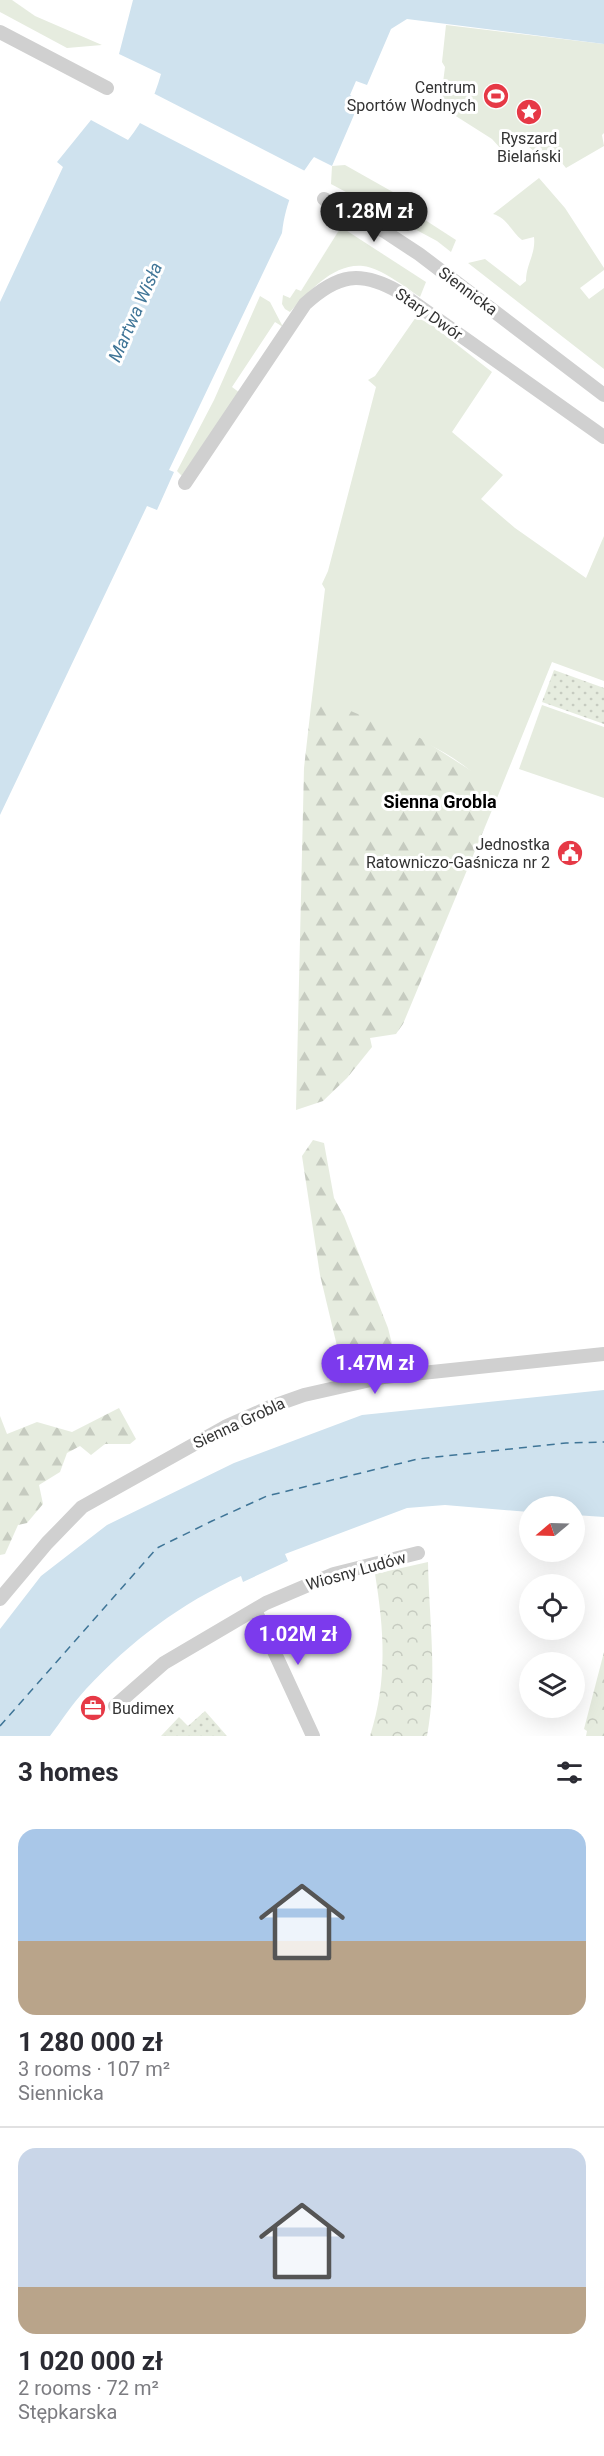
<!DOCTYPE html>
<meta charset="utf-8">
<style>
:root{--surface:#fff;--page:#f7f7f7;--text:#2b2b33;--muted:#7c7c81;--line:#e1e1e2;--accent:#7c3aed}
body{margin:0;font-family:Roboto,sans-serif;background:var(--page);color:var(--text);height:100vh;display:flex;flex-direction:column;font-size:22px;white-space:nowrap}
*{box-sizing:border-box;margin:0}
p{font-size:20px;color:var(--muted)}
.icon{flex:none;width:33px;height:33px;fill:none;stroke:currentColor;stroke-width:2;stroke-linecap:round;stroke-linejoin:round}
.map{position:relative;height:1736px;overflow:hidden}
.panel{display:flex;flex-direction:column;background:var(--surface);flex:1}
.panel>*{flex:none}
.needle{width:39px;rotate:251deg}
.buttons{position:absolute;left:519px;top:1496px;display:grid;gap:12px}
.buttons a{display:grid;place-items:center;width:66px;height:66px;border-radius:50%;background:var(--surface);box-shadow:0 6px 24px #0002;font-size:30px}
.price{position:absolute;translate:-50% -51px;padding:0 14px;border-radius:21px;background:var(--accent);color:#fff;font-size:20px;line-height:39px;filter:drop-shadow(0 2px 3px #0008)}
.price::after{content:'';position:absolute;left:50%;top:36px;width:18px;height:14px;margin-left:-9px;background:inherit;clip-path:polygon(0 0,100% 0,50% 100%)}
.price.on{background:#222;color:#fff}
ul{padding:0;list-style:none}
li{display:grid;align-content:center;gap:12px;height:318px;padding:0 18px}
li+li{border-top:2px solid var(--line)}
li span{display:grid;place-items:center;height:186px;border-radius:18px;color:#555}
li>.icon{margin-inline-start:auto}
span .icon{width:108px;height:108px;fill:#fffc;stroke-width:1}
li b{font-size:26px}
h2{display:flex;justify-content:space-between;align-items:center;height:72px;padding:0 18px;font-size:26px}
.map>svg:first-child{display:block}
.grass{fill:#e6ecdf}
.forest{fill:url(#forest-firs)}
.park{fill:url(#park-crowns)}
.garden{fill:url(#garden-dots)}
.water{fill:#cfe2ee}
.pier{fill:#fff}
.lines{fill:none;stroke-linecap:round;stroke-linejoin:round}
.ferry{stroke:#3f7597;stroke-width:1.5;stroke-dasharray:8 6;stroke-linecap:butt}
.street{stroke:#d0d0d0;stroke-width:14}
.labels{text-anchor:middle;dominant-baseline:central;stroke-width:6;stroke-linejoin:round;paint-order:stroke}
.poi-label{font-size:16px;fill:#333;stroke:#fff;text-anchor:end}
.street-label{font-size:16px;fill:#333;stroke:#fff}
.water-label{font-size:18px;font-style:italic;fill:#3f7597;stroke:#fff}
.neighbourhood-label{font-size:18px;font-weight:bold;fill:#000;stroke:#fff}
</style>
<div class="map">
<svg width="604" height="1736" viewBox="0 0 604 1736">
<defs>
<pattern id="forest-firs" width="22" height="20" patternUnits="userSpaceOnUse" patternTransform="scale(1.5)"><rect width="22" height="20" fill="#e6ecdf"/><path d="M5 1l3.5 6h-7zM16 11l3.5 6h-7z" fill="#c6cbc0"/></pattern>
<pattern id="park-crowns" width="20" height="18" patternUnits="userSpaceOnUse" patternTransform="scale(1.5)"><rect width="20" height="18" fill="#e6ecdf"/><path d="M2 6a3 3 0 1 1 6 0M12 15a3 3 0 1 1 6 0" fill="none" stroke="#c6cbc0"/></pattern>
<pattern id="garden-dots" width="8" height="8" patternUnits="userSpaceOnUse" patternTransform="scale(1.5)"><rect width="8" height="8" fill="#e6ecdf"/><path d="M2 2h.1M6 6h.1" fill="none" stroke="#c6cbc0" stroke-width="1.8" stroke-linecap="round"/></pattern>
</defs>
<rect width="100%" height="100%" fill="#fff"/>
<!-- grass -->
<g class="grass">
<path d="M0,0h12l23,16 67,29 -35,3 -67,-36z"/>
<path d="M446,25l158,19v89l-2,2 2,11 -38,22 -9,-11 -4,3 -8,-7 -4,4 -30,-25 -10,17 -9,-10 -52,-33 5,-39 -3,-5z"/>
<path d="M345,165l62,35 15,18 34,22 -5,12 -14,-11 -106,-57 1,-18z"/>
<path d="M539,178l26,30 39,60v2l-24,18 9,11 15,-11v81l-136,-106 17,-4 35,27 6,-5c0,-17 10,-27 8,-44l-12,3c-10,-8 -16,-23 -29,-26z"/>
<path d="M341,227l85,55 -6,15c-15,-10 -39,-29 -57,-31 -30,-3 -54,26 -73,46l-5,-3 -3,-5 1,-9 7,3 6,-9 5,2z"/>
<path d="M260,296l10,6 13,25 -8,-5 -43,65 8,6 -58,83 -5,-5 37,-71z"/>
<path d="M416,317l16,8 60,47 -40,60 51,43 -22,24 34,29 71,50 18,-42v145l-52,-19 -55,136c-46,-59 -118,-73 -186,-92l14,-117 -3,-5 6,-13 48,-184 -8,-7 7,-4z"/>
<path d="M542,705l62,22v71l-85,-29z"/>
</g>
<!-- forest -->
<g class="forest">
<path d="M311,706h28l54,23 27,9 61,39 16,21 -94,226 -7,10 -26,4 2,9 -25,31 -24,23 -27,9 8,-342z"/>
<path d="M313,1140l11,3 10,55 10,18 44,112 6,24 -52,15 -22,-92 -18,-119z"/>
<path d="M119,1408l17,31 -6,5h-25l-14,11 -11,-9 -13,7 -7,19 -21,13 4,19 -16,19 -9,2 -13,29 -5,1v-139l7,18 30,-12 35,10z"/>
</g>
<!-- park -->
<g class="park">
<path d="M428,1562c1,58 10,117 -1,174h-57c18,-55 14,-107 5,-162z"/>
<path d="M604,1652v84h-18l1,-5 -3,-2z"/>
</g>
<!-- garden -->
<g class="garden">
<path d="M554,670l50,18v36l-62,-22z"/>
<path d="M205,1711l22,25h-66l18,-19 9,9z"/>
</g>
<!-- water -->
<g class="water">
<path d="M133,0h471v44l-197,-25 -16,10 -24,56 -11,-4 -6,14 10,6 -28,65 -18,-9c-19,25 -28,44 -32,76l-113,237 5,2 -17,38 -10,-4 -147,309v-513l63,-135 -6,-5 34,-42 37,20c16,-20 26,-41 33,-66l-42,-20z"/>
<path d="M604,1390v127l-29,-2 -1,-9h-44l-1,6 -84,-7 -38,3 -122,46 3,7 -45,21 -2,-6c-61,28 -109,64 -155,113 -13,14 -24,31 -36,47h-50v-107l41,-53 66,-51 127,-62 128,-48z"/>
</g>
<!-- pier -->
<path class="pier" d="M153,93l152,78 -14,30 -153,-79z"/>
<g class="lines">
<!-- ferry -->
<path class="ferry" d="M0,1726l157,-178 55,-27 55,-25 151,-37 148,-16 38,-1"/>
<!-- street -->
<g class="street">
<path d="M0,32l107,56"/>
<path d="M324,199l60,32 35,23 185,141"/>
<path d="M185,483l120,-179c33,-30 55,-34 94,-12l205,145"/>
<path d="M0,1599l47,-56 35,-36 143,-80 45,-20 34,-12 80,-18 220,-23"/>
<path d="M255,1610l58,126"/>
<path d="M115,1706l49,-43 102,-60 68,-29 84,-21"/>
</g>
</g>
<!-- icons -->
<defs>
<g id="stadium-disc" transform="scale(1.35)"><circle r="9.5" fill="#e63946" stroke="#fff"/><path d="M0-5a6.5 5 0 1 0 0 10a6.5 5 0 1 0 0-10ZM-3.5-1.8h7v3.6h-7Z" fill="#fff"/></g>
<g id="sight-disc" transform="scale(1.35)"><circle r="9.5" fill="#e63946" stroke="#fff"/><path d="M0-6L1.8-2.2L6-1.7L2.9 1.2L3.7 5.4L0 3.3L-3.7 5.4L-2.9 1.2L-6-1.7L-1.8-2.2Z" fill="#fff"/></g>
<g id="civic-disc" transform="scale(1.35)"><circle r="9.5" fill="#e63946" stroke="#fff"/><path d="M-.6-6.5H3V-4.5H.6V-3L4-1V1h2V6H-6V1h2V-1L-.6-3ZM-1.2 2.5V6h2.4V2.5Z" fill="#fff"/></g>
<g id="office-disc" transform="scale(1.35)"><circle r="9.5" fill="#e63946" stroke="#fff"/><path d="M-6-3h4V-5.5h4V-3h4V5H-6ZM-1-4.5V-3h2v-1.5ZM-6 0V1H6V0Z" fill="#fff"/></g>
</defs>
<g fill-rule="evenodd">
<use href="#stadium-disc" x="496" y="96"/>
<use href="#sight-disc" x="529" y="112"/>
<use href="#civic-disc" x="570" y="853"/>
<use href="#office-disc" x="93" y="1708"/>
</g>
<g class="labels">
<!-- poi labels -->
<g class="poi-label">
<text x="476" y="87">Centrum<tspan x="476" dy="18">Sportów Wodnych</tspan></text>
<text x="529" y="138" text-anchor="middle">Ryszard<tspan x="529" dy="18">Bielański</tspan></text>
<text x="550" y="844">Jednostka<tspan x="550" dy="18">Ratowniczo-Gaśnicza nr 2</tspan></text>
<text x="112" y="1708" text-anchor="start">Budimex</text>
</g>
<!-- street labels -->
<g class="street-label">
<text transform="translate(468 291) rotate(37)">Siennicka</text>
<text transform="translate(429 314) rotate(35)">Stary Dwór</text>
<text transform="translate(239 1423) rotate(-25)">Sienna Grobla</text>
<text transform="translate(356 1571) rotate(-16)">Wiosny Ludów</text>
</g>
<!-- water labels -->
<g class="water-label">
<text transform="translate(135 312) rotate(-66)">Martwa Wisła</text>
</g>
<!-- neighbourhood labels -->
<g class="neighbourhood-label">
<text x="440" y="801">Sienna Grobla</text>
</g>
</g>
</svg>
<div class="buttons">
<a><svg class="needle" viewBox="-14 -14 28 28"><path d="M0-13l5 13h-10z" fill="#e53935"/><path d="M0 13l5-13h-10z" fill="#7c7c81"/></svg></a>
<a><svg class="icon" aria-label="locate" viewBox="0 0 24 24"><circle cx="12" cy="12" r="6"/><path d="M12 2v4M12 18v4M2 12h4M18 12h4"/></svg></a>
<a><svg class="icon" aria-label="layers" viewBox="0 0 24 24"><path d="M12 4l9 5-9 5-9-5zM3 14l9 5 9-5"/></svg></a>
</div>
<b class="price on" style="left:374px;top:243px">1.28M zł</b>
<b class="price" style="left:375px;top:1395px">1.47M zł</b>
<b class="price" style="left:298px;top:1666px">1.02M zł</b>
</div>
<section class="panel">
<h2>3 homes<svg class="icon" aria-label="filters" viewBox="0 0 24 24"><path d="M4 7h16M4 17h16"/><circle cx="9" cy="7" r="2"/><circle cx="15" cy="17" r="2"/></svg></h2>
<ul>
<li><span style="background:linear-gradient(#a9c7e8 60%,#b9a48a 0)"><svg class="icon" aria-label="home" viewBox="0 0 24 24"><path d="M3 11l9-7 9 7M6 9v11h12V9"/></svg></span><div><b>1 280 000 zł</b><p>3 rooms · 107 m²</p><p>Siennicka</p></div></li>
<li><span style="background:linear-gradient(#c9d6e8 75%,#b9a48a 0)"><svg class="icon" aria-label="home" viewBox="0 0 24 24"><path d="M3 11l9-7 9 7M6 9v11h12V9"/></svg></span><div><b>1 020 000 zł</b><p>2 rooms · 72 m²</p><p>Stępkarska</p></div></li>
</ul>
</section>
